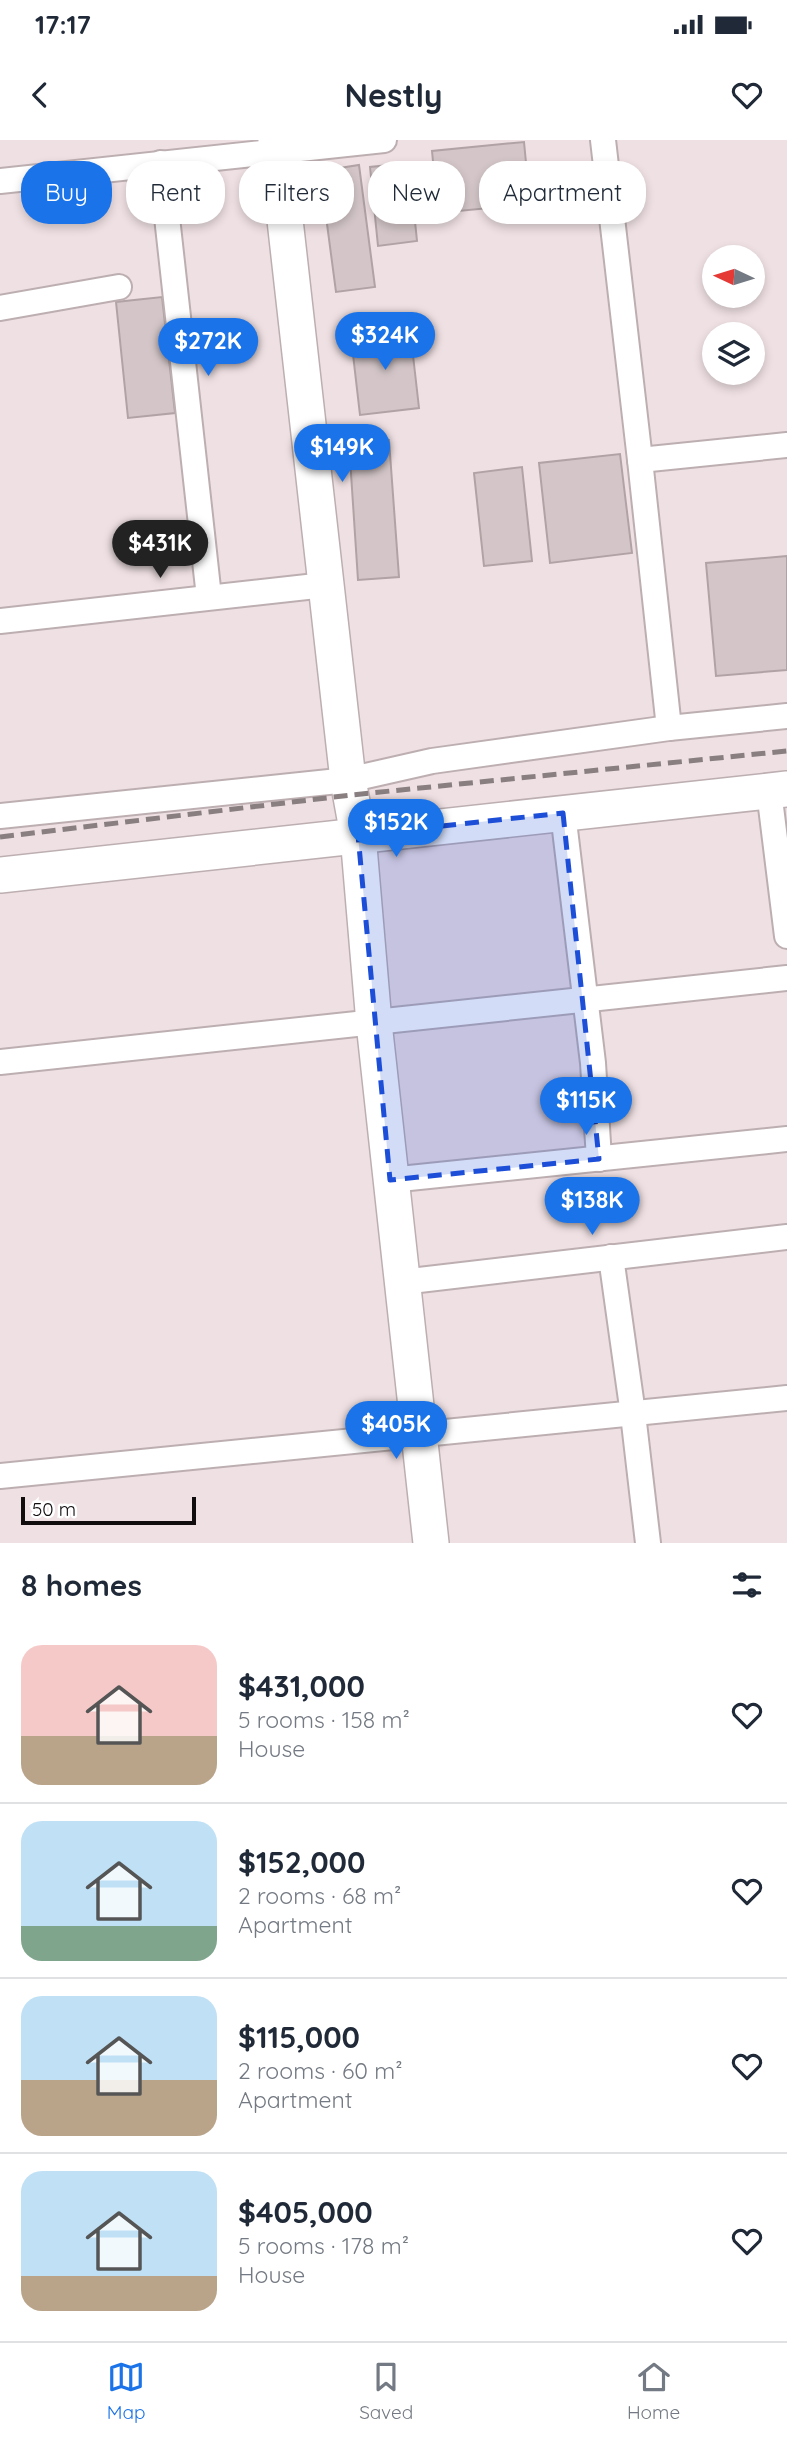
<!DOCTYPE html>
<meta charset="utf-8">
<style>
:root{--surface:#fff;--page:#f6f6f7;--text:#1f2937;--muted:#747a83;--line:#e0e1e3;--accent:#1a73e8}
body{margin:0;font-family:Quicksand,sans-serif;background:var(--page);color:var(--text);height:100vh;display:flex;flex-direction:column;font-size:26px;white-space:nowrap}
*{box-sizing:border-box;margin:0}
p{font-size:23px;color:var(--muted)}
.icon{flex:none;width:38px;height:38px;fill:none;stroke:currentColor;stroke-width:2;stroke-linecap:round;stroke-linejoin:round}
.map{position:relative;height:1403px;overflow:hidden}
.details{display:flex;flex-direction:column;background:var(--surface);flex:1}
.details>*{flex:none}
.top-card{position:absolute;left:21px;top:21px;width:746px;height:63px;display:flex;gap:14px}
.needle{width:46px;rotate:274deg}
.tools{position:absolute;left:702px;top:105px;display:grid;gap:14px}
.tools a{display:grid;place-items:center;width:63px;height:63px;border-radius:50%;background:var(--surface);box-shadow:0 4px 10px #0003;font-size:35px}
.scale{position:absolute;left:21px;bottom:18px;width:175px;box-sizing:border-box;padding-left:7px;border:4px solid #110c0d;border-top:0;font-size:19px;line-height:24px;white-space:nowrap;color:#110c0d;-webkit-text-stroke:5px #fff;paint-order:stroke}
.price{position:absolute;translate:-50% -60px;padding:0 16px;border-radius:24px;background:var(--accent);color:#fff;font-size:23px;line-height:46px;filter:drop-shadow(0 2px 4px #0008)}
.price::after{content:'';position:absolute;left:50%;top:42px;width:21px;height:16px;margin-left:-10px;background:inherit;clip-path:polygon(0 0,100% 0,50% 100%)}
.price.current{background:#222;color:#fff}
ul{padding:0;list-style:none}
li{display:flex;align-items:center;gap:21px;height:175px;padding:0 21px}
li+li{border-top:2px solid var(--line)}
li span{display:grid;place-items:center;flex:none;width:196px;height:140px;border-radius:21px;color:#555}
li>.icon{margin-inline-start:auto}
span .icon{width:84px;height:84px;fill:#fffc;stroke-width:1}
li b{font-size:30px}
h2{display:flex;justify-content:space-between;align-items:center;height:84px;padding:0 21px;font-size:30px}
.chip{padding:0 24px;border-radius:28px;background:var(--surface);box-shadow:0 4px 10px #0003;font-size:24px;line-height:63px}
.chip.current{background:var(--accent);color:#fff}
.status{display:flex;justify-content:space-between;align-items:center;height:49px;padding:0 35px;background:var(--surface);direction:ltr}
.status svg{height:19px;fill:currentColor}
header{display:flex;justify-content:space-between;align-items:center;height:91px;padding:0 21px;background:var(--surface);font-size:32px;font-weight:700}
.menu{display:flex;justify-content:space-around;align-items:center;height:98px;border-top:2px solid var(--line);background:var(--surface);font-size:19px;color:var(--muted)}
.menu a{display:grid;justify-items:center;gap:4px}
.menu .current{color:var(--accent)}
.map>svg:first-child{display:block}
.building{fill:#d4c6c8;stroke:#b1a3a5;stroke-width:2}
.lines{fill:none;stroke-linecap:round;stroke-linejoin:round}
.street-casing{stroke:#bdafb1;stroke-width:28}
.secondary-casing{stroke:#bdafb1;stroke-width:38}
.street{stroke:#fff;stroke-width:24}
.secondary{stroke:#fff;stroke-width:35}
.rail{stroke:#897f81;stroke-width:5;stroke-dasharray:14 7;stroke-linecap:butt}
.marked{fill:#1d4ed8;fill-opacity:0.2;stroke:#1d4ed8;stroke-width:5;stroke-dasharray:14 9;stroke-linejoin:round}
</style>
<div class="status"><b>17:17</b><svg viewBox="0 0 49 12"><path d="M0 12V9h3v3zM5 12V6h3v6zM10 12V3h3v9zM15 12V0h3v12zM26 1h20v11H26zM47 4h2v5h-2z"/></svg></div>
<header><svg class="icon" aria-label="back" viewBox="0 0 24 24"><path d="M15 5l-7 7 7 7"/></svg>Nestly<svg class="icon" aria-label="heart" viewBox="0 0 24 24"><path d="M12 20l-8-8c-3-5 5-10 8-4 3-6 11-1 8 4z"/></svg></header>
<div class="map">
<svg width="787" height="1403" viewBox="0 0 787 1403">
<rect width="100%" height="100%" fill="#efe0e3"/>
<!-- building -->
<g class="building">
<path d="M524,2l6,62 -92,9 -6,-62z"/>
<path d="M409,23l8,78 -39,5 -8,-79z"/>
<path d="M359,25l16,122 -39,5 -16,-121z"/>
<path d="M162,157l13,116 -47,5 -12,-116z"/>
<path d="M410,189l9,79 -59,7 -9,-78z"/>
<path d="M389,300l10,137 -41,3 -9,-137z"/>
<path d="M620,314l12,99 -82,10 -11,-100z"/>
<path d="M522,327l10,94 -48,5 -10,-93z"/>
<path d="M787,416v114l-71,6 -10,-113z"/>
</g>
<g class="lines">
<!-- street casing -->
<g class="street-casing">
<g id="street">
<path d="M603,0l37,320 29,268"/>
<path d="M161,23l48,434"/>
<path d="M0,41l384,-41"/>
<path d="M0,168l119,-21"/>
<path d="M640,320l147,-15"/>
<path d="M0,481l325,-36"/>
<path d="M769,651l18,145"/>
<path d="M563,673l30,250 6,96"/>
<path d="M0,676l348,-36 84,-19 237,-33 118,-12"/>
<path d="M0,922l787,-84"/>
<path d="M390,1040l397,-41"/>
<path d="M611,1117l22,157 15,129"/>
<path d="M402,1142l385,-45"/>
<path d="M0,1336l787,-78"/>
</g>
</g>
<!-- secondary casing -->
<g class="secondary-casing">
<g id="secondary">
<path d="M276,0l72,640 10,55 16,188 57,520"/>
<path d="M0,735l787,-86"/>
</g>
</g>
<!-- street -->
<use href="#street" class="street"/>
<!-- secondary -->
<use href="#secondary" class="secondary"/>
<!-- rail -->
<path class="rail" d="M0,697l351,-42 436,-44"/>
</g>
<!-- marked area -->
<path class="marked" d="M563,673l36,346 -209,21 -32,-345z"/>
</svg>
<div class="tools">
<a><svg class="needle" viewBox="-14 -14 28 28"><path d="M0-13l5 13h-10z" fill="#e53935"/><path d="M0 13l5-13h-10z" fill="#747a83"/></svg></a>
<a><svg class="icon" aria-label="layers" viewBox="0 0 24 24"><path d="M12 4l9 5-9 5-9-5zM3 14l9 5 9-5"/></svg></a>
</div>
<div class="scale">50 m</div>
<b class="price" style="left:385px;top:232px">$324K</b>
<b class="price" style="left:208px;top:238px">$272K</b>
<b class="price" style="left:342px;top:344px">$149K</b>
<b class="price current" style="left:160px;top:440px">$431K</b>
<b class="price" style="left:396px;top:719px">$152K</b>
<b class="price" style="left:586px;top:997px">$115K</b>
<b class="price" style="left:592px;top:1097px">$138K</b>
<b class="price" style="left:396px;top:1321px">$405K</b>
<div class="top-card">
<a class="chip current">Buy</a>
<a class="chip">Rent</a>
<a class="chip">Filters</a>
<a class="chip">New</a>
<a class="chip">Apartment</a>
</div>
</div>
<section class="details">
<h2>8 homes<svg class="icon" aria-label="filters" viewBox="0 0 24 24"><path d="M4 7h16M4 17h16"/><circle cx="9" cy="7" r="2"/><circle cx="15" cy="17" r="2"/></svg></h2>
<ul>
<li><span style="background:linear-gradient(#f6c9c9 65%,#b9a48a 0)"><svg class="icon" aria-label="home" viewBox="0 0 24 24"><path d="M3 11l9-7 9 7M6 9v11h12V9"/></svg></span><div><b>$431,000</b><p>5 rooms · 158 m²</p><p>House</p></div><svg class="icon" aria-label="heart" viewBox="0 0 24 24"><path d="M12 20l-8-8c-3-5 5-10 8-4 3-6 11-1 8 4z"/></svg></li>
<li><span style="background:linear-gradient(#bfe0f5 75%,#7fa58c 0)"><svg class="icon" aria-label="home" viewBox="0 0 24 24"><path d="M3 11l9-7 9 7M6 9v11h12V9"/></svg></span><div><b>$152,000</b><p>2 rooms · 68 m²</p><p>Apartment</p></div><svg class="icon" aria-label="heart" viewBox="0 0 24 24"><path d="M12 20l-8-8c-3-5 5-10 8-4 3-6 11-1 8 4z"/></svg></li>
<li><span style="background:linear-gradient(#bfe0f5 60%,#b9a48a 0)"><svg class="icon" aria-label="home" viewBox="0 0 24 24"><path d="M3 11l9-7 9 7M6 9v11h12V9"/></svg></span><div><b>$115,000</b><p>2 rooms · 60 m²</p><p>Apartment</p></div><svg class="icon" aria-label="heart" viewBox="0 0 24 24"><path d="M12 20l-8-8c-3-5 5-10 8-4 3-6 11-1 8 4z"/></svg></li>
<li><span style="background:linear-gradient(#bfe0f5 75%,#b9a48a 0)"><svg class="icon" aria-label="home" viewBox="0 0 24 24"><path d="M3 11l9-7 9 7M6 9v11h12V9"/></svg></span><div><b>$405,000</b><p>5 rooms · 178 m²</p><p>House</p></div><svg class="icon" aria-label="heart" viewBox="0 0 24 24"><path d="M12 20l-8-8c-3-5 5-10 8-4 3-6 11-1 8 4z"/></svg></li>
</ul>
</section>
<nav class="menu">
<a class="current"><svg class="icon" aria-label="map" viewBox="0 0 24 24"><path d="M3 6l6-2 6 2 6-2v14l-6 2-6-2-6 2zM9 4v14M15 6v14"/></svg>Map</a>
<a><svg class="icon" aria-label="saved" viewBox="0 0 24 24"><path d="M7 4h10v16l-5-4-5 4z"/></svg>Saved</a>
<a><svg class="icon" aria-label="home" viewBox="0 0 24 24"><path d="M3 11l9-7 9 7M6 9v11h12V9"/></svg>Home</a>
</nav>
